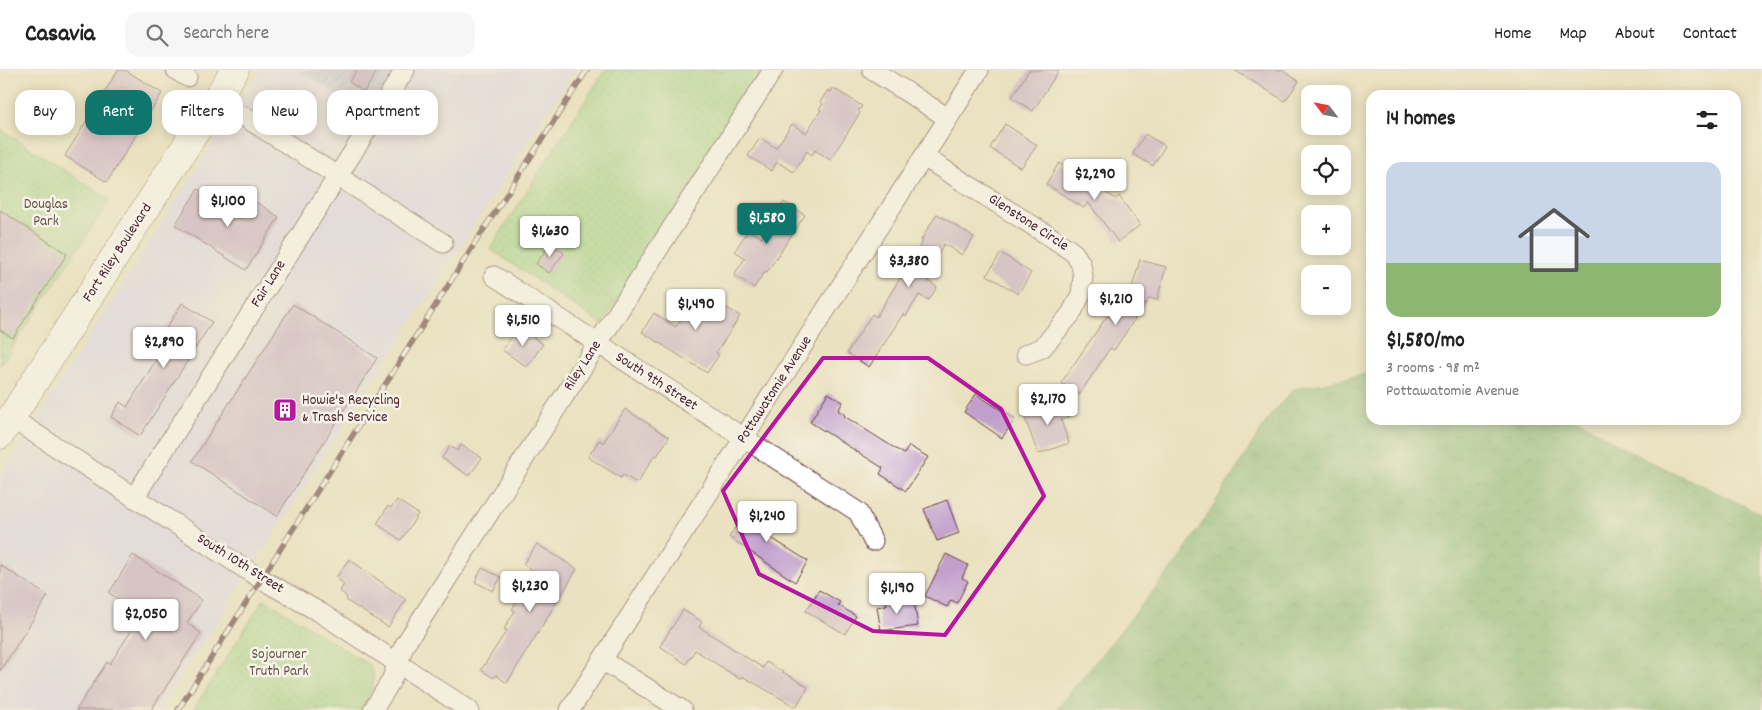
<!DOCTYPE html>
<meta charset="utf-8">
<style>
:root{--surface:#fff;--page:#f6f6f6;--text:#222;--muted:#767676;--line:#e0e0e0;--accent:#0f766e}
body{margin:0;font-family:Dekko,sans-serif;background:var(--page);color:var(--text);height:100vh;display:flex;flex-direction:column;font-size:19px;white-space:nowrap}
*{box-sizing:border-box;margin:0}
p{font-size:16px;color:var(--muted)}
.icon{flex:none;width:28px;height:28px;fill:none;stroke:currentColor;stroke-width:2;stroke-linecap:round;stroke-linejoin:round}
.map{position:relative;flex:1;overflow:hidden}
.sheet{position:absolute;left:1366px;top:20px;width:375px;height:335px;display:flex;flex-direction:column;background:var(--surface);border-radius:15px;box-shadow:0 2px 12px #0003}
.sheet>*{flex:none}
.hud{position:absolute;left:15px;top:20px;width:475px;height:45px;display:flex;gap:10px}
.needle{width:32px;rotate:302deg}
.fabs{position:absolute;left:1301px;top:15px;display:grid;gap:10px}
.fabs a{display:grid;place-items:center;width:50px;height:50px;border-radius:10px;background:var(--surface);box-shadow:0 2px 12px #0003;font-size:25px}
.price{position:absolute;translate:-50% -42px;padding:0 11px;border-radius:5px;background:#fff;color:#222;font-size:16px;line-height:32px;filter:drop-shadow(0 1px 2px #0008)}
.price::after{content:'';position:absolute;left:50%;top:30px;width:15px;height:11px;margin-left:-8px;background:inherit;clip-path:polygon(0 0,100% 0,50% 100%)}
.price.active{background:var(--accent);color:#fff}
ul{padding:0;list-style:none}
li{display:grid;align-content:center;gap:10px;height:265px;padding:0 20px}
li span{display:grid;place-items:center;height:155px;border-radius:15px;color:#555}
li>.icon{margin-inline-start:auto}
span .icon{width:90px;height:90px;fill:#fffc;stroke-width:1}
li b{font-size:21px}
h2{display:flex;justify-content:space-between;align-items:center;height:60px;padding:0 20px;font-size:21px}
.tag{padding:0 18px;border-radius:15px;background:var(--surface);box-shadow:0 2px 12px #0003;font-size:18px;line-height:45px}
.tag.active{background:var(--accent);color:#fff}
header{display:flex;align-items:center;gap:30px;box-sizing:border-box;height:70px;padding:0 25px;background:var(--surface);border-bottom:1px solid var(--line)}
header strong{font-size:24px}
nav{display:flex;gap:28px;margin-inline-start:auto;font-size:18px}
.search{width:350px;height:45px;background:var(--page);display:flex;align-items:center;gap:12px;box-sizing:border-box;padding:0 18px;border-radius:15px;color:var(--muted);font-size:19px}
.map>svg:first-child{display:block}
.built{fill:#ded5f5}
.industrial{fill:url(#industrial-furrows)}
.green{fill:url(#green-dots);stroke:#727958}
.forest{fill:url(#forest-crowns);stroke:#636a4f}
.building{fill:#c19fcd}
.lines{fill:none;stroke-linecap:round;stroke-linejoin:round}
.street-casing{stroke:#623c41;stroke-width:21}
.highway-casing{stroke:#623c41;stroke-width:29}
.street{stroke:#fff;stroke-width:19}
.highway{stroke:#fff;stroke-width:28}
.rail-casing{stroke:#4a1f2b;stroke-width:5.5}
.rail{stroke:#f7f3e8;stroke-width:4;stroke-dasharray:11;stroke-linecap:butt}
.marked{fill:none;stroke:#b5179e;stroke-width:4;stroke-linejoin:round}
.labels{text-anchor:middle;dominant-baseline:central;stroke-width:5;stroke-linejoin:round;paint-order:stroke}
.park-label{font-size:15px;fill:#625546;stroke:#f7f3e8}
.street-label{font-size:15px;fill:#4a1f2b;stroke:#f7f3e8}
.poi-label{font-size:15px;fill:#4a1f2b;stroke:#f7f3e8;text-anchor:start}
</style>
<header>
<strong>Casavia</strong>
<div class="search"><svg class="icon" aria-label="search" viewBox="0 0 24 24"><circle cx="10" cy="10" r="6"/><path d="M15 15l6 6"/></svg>Search here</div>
<nav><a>Home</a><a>Map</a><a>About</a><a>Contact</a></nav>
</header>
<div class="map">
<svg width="1762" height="640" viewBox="0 0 1762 640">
<defs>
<pattern id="industrial-furrows" width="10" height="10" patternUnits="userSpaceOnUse" patternTransform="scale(1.25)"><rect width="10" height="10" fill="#c3c1db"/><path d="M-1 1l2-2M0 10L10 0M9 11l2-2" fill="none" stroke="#a9a5bc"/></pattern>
<pattern id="green-dots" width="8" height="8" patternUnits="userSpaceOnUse" patternTransform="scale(1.25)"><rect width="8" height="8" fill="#9bd386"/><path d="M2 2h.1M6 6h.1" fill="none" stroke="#87b574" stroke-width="1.8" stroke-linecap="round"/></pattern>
<pattern id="forest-crowns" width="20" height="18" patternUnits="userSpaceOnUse" patternTransform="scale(1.25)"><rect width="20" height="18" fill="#7cb573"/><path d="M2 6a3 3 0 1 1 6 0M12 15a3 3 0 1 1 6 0" fill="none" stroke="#68935f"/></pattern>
</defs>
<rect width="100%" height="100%" fill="#f7f3e8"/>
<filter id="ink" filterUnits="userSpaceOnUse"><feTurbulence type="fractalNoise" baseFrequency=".02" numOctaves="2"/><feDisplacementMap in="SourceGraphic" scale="10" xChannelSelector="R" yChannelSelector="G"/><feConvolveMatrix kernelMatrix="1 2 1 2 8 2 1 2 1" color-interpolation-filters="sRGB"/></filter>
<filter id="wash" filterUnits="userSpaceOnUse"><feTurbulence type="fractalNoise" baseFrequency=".0096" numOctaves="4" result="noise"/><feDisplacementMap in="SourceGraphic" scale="20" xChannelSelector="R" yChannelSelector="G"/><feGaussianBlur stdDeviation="1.12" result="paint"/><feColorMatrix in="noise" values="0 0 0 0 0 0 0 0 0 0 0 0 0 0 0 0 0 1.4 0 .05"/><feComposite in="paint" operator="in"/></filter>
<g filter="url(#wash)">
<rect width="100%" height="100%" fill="#eae1c0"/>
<!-- built -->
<path class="built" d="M260,0h315l-415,640h-160v-234z"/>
<!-- industrial -->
<path class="industrial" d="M299,0h96l-27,43z"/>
<!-- green -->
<g class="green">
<path d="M605,0h159l-162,254 -112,-75z"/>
<path d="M0,59l110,71 -110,166z"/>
<path d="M264,529l105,66c11,15 0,32 -9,45h-167z"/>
</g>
<!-- forest -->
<path class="forest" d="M1371,303v47h208l45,29 138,65v196h-706l124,-152 90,-142 24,-27z"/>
<g id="blocks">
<!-- building -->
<g class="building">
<path d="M118,0h7l37,23 -55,89 -42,-26z"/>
<path d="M357,0h21l-14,22 -15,-10z"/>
<path d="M1029,0h30l-26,41 -21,-14z"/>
<path d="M1234,0h48l17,11 -14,20z"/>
<path d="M833,18l29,18 -4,5 2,2 -30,47 -15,-10 -3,5 -5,-4 -13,21 -17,-10 -5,9 -24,-15 12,-18 16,10 16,-24 14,9 15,-23 -2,-1 4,-5 -3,-2 8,-12 3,2z"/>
<path d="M1005,54l32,21 -16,23 -31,-20z"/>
<path d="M1145,64l20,12 -12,20 -20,-12z"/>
<path d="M1059,93l57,36 3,-3 21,29 -22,17 -30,-40 -4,6 -38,-24z"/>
<path d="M198,119l44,29 11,-18 26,17 -33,53 -71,-45z"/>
<path d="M784,132l21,13 -38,57 -2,-1 -11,17 -20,-13 11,-17 -10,-7 13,-21 14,8z"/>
<path d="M0,140l67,44 -54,84 -13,-8z"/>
<path d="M937,144l37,23 -12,18 -18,-11 -17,28 4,3 -3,6 9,6 -8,13 -10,-5 -13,21 -3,-2 -34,53 -22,-14 25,-39 4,3 47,-76 -2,-1z"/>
<path d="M550,174l14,9 -15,20 -13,-9z"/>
<path d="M1001,183l30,20 -13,21 -31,-19z"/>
<path d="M1140,190l26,7 -9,33 -8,-2 -35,52 -4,-2 -31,47 -18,-12 46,-67 3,1 11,-16 6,4z"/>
<path d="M700,221l40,25 -24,37 3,2 -12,18 -65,-41 12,-19 22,14z"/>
<path d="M182,233l30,19 -72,114 -29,-19 9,-15 7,5 38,-61 -7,-4z"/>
<path d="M293,234l84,54 -100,158 -85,-55z"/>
<path d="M518,257l25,17 -16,23 -25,-17z"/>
<path d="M828,323l15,9 -5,8 7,5 -1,1 60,38 5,-8 19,11 -22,34 -26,-17 3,-6 -73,-46z"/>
<path d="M976,324l39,25 -13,19 -38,-26z"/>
<path d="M1063,329l6,18 -8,3 8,23 -31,11 -15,-41z"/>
<path d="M625,339l44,28 -12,19 -2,-1 -18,28 -14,-8 -2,3 -33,-21 11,-17 4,3z"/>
<path d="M461,375l21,13 -13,18 -27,-18 8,-12 7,5z"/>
<path d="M397,430l21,14 -17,26 -24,-16 11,-18 3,2z"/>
<path d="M947,430l12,33 -22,8 -13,-32z"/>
<path d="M751,433l26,18 -9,15 40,25 -13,21 -66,-45z"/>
<path d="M537,474l40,25 -70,114 -11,-8 -2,3 -13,-8 26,-40 -3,-1 11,-18 -3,-2 8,-12 11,7 15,-25 -23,-15z"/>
<path d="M946,484l22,11 -6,13 6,3 -11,22 -6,-3 -4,7 -22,-11z"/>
<path d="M133,485l69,45 -15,23 14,10 -50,77h-75l31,-48 3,2 32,-50 -33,-21z"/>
<path d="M349,489l57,41 -18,27 -41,-26 -1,-5 -6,-5 4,-7 -8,-6z"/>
<path d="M0,495l48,31 -48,75z"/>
<path d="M482,498l19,9 -8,14 -18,-9z"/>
<path d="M819,520l21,12 -2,3 18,11 -11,18 -39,-23z"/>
<path d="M899,529l1,4 14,-2 4,25 -37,5 -4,-24 10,-2 -1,-4z"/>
<path d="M683,540l19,12 -3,5 64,41 3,-6 42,25 -12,20 -54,-31 -2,3 -45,-29 -9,14 -26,-18z"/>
</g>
</g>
</g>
<g filter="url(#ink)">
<use href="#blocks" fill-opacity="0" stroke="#623c41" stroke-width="1"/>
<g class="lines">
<!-- street casing -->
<g class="street-casing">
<g id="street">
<path d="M176,0l11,7"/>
<path d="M872,0l76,48"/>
<path d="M243,46l200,127"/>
<path d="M924,87l133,84 17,12 7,11 2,13 -2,17 -10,20 -29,34 -16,6"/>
<path d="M494,206l364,236 15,29"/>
<path d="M11,348l250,161 60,34 148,97"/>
<path d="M134,428l271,-428"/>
<path d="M602,590l80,50"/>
<path d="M373,640l18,-29 13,-35 369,-576"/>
<path d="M570,640l409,-640"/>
</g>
</g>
<!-- highway casing -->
<g class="highway-casing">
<path id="highway" d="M0,365l235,-365"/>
</g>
<!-- street -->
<use href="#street" class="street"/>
<!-- highway -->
<use href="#highway" class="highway"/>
<!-- rail casing -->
<g class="rail-casing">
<path id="rail" d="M178,640l299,-470 110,-170"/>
</g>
<!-- rail -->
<use href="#rail" class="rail"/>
</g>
</g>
<!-- marked area -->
<path d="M0 0H1762V640H0ZM823,288h105l73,51 43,87 -99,139 -72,-4 -114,-57 -36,-83z" fill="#eae1c0" fill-opacity=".55" fill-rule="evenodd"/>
<path class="marked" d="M823,288h105l73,51 43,87 -99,139 -72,-4 -114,-57 -36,-83z"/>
<!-- icons -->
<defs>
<g id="building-square" transform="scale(1.25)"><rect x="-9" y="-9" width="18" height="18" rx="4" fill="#b5179e" stroke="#f7f3e8"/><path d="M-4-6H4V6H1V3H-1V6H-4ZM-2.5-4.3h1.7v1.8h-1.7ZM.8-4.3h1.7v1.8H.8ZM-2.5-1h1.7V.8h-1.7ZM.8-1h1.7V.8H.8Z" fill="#fff"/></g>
</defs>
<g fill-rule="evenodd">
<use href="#building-square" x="285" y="340"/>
</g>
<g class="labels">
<!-- park labels -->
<g class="park-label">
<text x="46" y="135">Douglas<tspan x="46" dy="17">Park</tspan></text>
<text x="279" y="585">Sojourner<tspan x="279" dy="17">Truth Park</tspan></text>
</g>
<!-- street labels -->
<g class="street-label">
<text transform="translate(1028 153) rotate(33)">Glenstone Circle</text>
<text transform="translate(118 183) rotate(-57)">Fort Riley Boulevard</text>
<text transform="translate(269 214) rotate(-58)">Fair Lane</text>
<text transform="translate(583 296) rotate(-57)">Riley Lane</text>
<text transform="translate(656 312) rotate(33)">South 9th Street</text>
<text transform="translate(775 320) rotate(-57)">Pottawatomie Avenue</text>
<text transform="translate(240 494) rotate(32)">South 10th Street</text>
</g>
<!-- poi labels -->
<g class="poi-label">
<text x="302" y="331">Howie's Recycling<tspan x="302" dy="17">&amp; Trash Service</tspan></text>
</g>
</g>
</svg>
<div class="fabs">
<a><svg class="needle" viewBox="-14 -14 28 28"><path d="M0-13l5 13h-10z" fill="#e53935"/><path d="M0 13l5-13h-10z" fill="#767676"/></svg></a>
<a><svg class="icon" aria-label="locate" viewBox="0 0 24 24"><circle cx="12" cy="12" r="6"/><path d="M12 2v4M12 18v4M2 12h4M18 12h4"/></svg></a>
<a>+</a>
<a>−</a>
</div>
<b class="price" style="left:1095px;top:131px">$2,290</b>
<b class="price" style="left:228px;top:158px">$1,100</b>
<b class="price active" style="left:767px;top:175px">$1,580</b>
<b class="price" style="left:550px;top:188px">$1,630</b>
<b class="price" style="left:909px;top:218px">$3,380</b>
<b class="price" style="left:1116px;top:256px">$1,210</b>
<b class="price" style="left:696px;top:261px">$1,490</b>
<b class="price" style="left:523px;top:277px">$1,510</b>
<b class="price" style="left:164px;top:299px">$2,890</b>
<b class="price" style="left:1048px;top:356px">$2,170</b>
<b class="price" style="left:767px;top:473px">$1,240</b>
<b class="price" style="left:530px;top:543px">$1,230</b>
<b class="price" style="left:897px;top:545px">$1,190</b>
<b class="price" style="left:146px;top:571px">$2,050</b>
<div class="hud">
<a class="tag">Buy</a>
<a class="tag active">Rent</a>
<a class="tag">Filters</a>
<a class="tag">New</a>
<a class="tag">Apartment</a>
</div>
<section class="sheet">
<h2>14 homes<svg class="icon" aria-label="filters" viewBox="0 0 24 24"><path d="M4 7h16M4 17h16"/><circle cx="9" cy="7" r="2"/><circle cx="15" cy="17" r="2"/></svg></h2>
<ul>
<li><span style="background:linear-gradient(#c9d6e8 65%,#8fb573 0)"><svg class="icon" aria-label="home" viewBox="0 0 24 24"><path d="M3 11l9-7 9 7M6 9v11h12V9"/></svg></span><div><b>$1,580/mo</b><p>3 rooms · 98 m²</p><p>Pottawatomie Avenue</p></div></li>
</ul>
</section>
</div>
